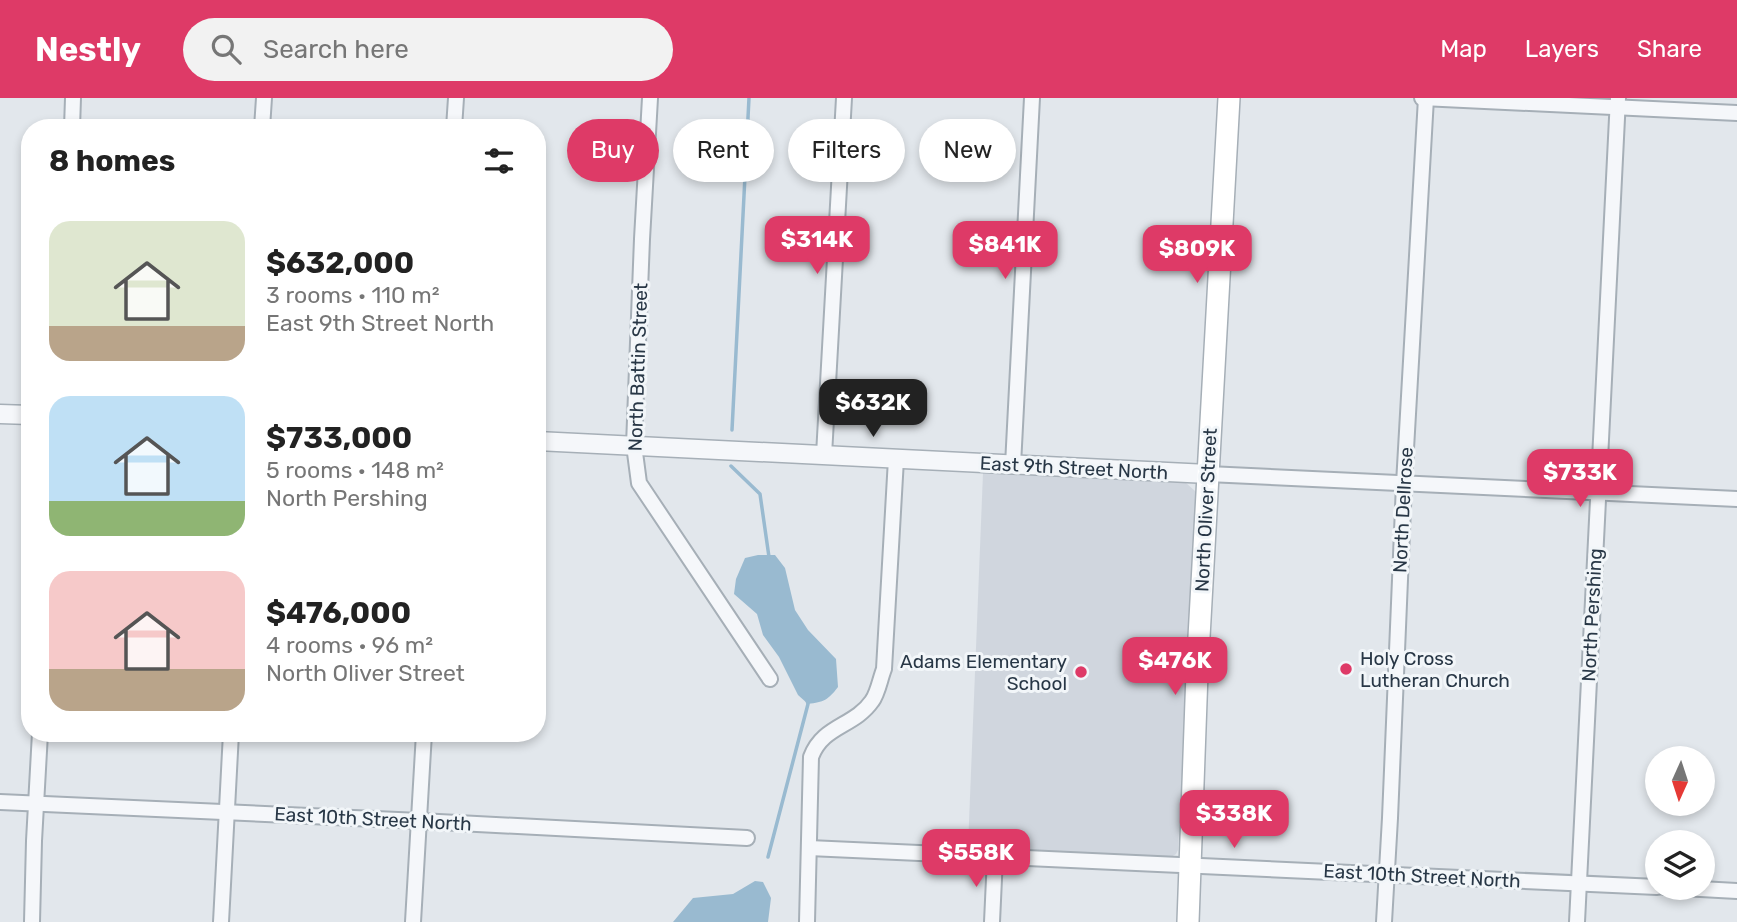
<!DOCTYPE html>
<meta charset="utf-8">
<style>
:root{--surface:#fff;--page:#f2f2f2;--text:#222;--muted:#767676;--accent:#de3a67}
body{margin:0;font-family:Rubik,sans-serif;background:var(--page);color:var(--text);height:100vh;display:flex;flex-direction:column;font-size:26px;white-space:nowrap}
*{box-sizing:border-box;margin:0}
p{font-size:23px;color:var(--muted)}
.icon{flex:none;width:38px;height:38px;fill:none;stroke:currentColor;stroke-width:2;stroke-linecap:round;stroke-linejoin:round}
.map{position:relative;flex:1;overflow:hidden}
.panel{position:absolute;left:21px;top:21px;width:525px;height:623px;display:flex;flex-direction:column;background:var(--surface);border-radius:28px;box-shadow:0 4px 10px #0003}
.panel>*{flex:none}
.top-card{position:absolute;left:567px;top:21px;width:665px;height:63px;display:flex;gap:14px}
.needle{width:46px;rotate:183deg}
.controls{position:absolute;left:1645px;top:648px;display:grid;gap:14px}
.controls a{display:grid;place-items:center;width:70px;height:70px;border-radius:50%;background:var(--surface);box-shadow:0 4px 10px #0003;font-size:35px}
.price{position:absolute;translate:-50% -60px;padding:0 16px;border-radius:14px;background:var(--accent);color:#fff;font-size:23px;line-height:46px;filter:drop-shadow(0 2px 4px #0008)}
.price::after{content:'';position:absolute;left:50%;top:42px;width:21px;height:16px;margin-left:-10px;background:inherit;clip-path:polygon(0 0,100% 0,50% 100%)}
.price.active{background:#222;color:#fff}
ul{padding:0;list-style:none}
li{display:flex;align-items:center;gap:21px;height:175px;padding:0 28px}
li span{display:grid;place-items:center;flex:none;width:196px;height:140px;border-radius:21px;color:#555}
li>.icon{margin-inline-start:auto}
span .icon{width:84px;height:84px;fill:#fffc;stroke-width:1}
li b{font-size:30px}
h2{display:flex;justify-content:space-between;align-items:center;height:84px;padding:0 28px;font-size:30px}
.pill{padding:0 24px;border-radius:32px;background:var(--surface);box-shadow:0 4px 10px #0003;font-size:24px;line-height:63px}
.pill.active{background:var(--accent);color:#fff}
header{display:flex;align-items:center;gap:42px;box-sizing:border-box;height:98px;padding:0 35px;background:var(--accent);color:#fff}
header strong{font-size:33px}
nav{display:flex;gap:38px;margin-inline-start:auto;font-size:24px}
.search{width:490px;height:63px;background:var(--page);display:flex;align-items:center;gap:18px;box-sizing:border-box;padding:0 24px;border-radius:38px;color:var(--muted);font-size:26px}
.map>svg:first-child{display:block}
.built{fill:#d0d6de}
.water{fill:#99bad0}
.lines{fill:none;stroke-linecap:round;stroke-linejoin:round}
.stream{stroke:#99bad0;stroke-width:3.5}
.minor-casing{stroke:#a6afb7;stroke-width:18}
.tertiary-casing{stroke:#a6afb7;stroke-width:21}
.secondary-casing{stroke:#a6afb7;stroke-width:24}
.minor{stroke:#f5f7fa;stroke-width:14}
.tertiary{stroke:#f5f7fa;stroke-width:18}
.secondary{stroke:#fff;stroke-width:21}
.poi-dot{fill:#de3a67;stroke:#f2f6f9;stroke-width:2.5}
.labels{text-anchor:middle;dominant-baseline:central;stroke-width:6;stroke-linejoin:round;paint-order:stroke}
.street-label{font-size:19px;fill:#283746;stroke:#f2f6f9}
.poi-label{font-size:19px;fill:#283746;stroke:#f2f6f9;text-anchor:start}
</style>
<header>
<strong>Nestly</strong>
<div class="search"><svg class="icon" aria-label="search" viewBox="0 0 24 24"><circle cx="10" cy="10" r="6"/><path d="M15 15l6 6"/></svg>Search here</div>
<nav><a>Map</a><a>Layers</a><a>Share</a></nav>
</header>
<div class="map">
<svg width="1737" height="824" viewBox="0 0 1737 824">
<rect width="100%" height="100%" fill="#e2e7ec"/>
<!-- built -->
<path class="built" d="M983,375l203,10 9,8 2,7 -19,352 -2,4 -5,3 -203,-10z"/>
<!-- water -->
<g class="water">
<path d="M758,457h17l10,13 10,42 13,20 28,29 2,28c-10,13 -14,15 -30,17l-10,-9 -19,-38 -16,-22 -6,-21 -23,-20 2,-15 9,-21z"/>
<path d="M755,783l8,1 8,16 -3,24h-95l20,-24 40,-4z"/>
</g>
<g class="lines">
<!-- stream -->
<g class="stream">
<path d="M732,332l17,-332"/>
<path d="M731,368l29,28 9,63"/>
<path d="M768,759l40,-153 -1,-4"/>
</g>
<!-- minor casing -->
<g class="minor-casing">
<g id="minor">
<path d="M650,0l-8,141 -8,206 5,38 131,196"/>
<path d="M1422,0l315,15"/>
<path d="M72,30l1,-30"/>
<path d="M262,30l2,-30"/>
<path d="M454,30l2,-30"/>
<path d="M824,357l20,-357"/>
<path d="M1013,367l19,-367"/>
<path d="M1208,376l529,25"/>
<path d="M0,704l420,19 327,17"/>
<path d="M809,750l848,39"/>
<path d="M1664,789l73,4"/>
<path d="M32,824l2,-81 6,-108"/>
<path d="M221,824l10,-189"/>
<path d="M413,824l11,-189"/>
<path d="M807,824l4,-165c12,-32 43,-30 61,-56 6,-8 8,-22 12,-32l12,-210"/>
<path d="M992,824l3,-65"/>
<path d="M1384,824l6,-104 14,-334 22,-386"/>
<path d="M1577,824l41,-824"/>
</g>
</g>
<!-- tertiary casing -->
<g class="tertiary-casing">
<g id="tertiary">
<path d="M0,316l30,1"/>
<path d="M537,343l671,33"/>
</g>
</g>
<!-- secondary casing -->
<g class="secondary-casing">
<path id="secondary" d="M1188,824l9,-249 32,-575"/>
</g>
<!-- minor -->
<use href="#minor" class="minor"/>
<!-- tertiary -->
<use href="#tertiary" class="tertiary"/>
<!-- secondary -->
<use href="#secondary" class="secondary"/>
</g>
<!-- markers -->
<g class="poi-dot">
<circle cx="1346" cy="571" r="7"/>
<circle cx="1081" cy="574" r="7"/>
</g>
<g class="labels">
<!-- street labels -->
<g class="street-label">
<text transform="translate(638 269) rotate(-88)">North Battin Street</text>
<text transform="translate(1074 370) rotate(3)">East 9th Street North</text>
<text transform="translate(1206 412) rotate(-87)">North Oliver Street</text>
<text transform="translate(1403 412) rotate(-87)">North Dellrose</text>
<text transform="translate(1592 517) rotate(-87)">North Pershing</text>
<text transform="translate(373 721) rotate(3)">East 10th Street North</text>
<text transform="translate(1422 778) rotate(3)">East 10th Street North</text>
</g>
<!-- poi labels -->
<g class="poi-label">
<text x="1360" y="560">Holy Cross<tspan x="1360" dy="22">Lutheran Church</tspan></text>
<text x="1067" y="563" text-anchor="end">Adams Elementary<tspan x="1067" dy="22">School</tspan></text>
</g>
</g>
</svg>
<div class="controls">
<a><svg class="needle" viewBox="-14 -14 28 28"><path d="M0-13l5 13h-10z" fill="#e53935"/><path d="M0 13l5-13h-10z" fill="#767676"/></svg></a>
<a><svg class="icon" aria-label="layers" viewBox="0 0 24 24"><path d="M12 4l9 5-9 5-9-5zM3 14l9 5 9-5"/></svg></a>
</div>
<b class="price" style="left:817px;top:178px">$314K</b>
<b class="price" style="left:1005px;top:183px">$841K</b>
<b class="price" style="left:1197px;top:187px">$809K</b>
<b class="price active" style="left:873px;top:341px">$632K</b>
<b class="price" style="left:1580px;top:411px">$733K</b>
<b class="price" style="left:1175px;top:599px">$476K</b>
<b class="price" style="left:1234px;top:752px">$338K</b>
<b class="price" style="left:976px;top:791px">$558K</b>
<div class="top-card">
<a class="pill active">Buy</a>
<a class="pill">Rent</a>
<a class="pill">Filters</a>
<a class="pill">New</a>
</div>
<section class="panel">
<h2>8 homes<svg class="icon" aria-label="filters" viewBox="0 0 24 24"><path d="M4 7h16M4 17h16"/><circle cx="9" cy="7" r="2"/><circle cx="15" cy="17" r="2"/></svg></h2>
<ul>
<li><span style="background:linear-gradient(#dfe7d0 75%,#b9a48a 0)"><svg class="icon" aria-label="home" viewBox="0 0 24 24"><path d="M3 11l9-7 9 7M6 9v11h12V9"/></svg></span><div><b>$632,000</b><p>3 rooms · 110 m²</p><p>East 9th Street North</p></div></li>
<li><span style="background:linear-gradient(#bfe0f5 75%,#8fb573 0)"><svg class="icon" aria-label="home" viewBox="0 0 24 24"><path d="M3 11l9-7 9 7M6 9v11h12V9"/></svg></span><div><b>$733,000</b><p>5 rooms · 148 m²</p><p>North Pershing</p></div></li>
<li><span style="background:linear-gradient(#f6c9c9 70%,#b9a48a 0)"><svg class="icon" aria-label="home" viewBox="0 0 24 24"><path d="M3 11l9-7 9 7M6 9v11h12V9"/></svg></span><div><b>$476,000</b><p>4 rooms · 96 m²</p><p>North Oliver Street</p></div></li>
</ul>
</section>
</div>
